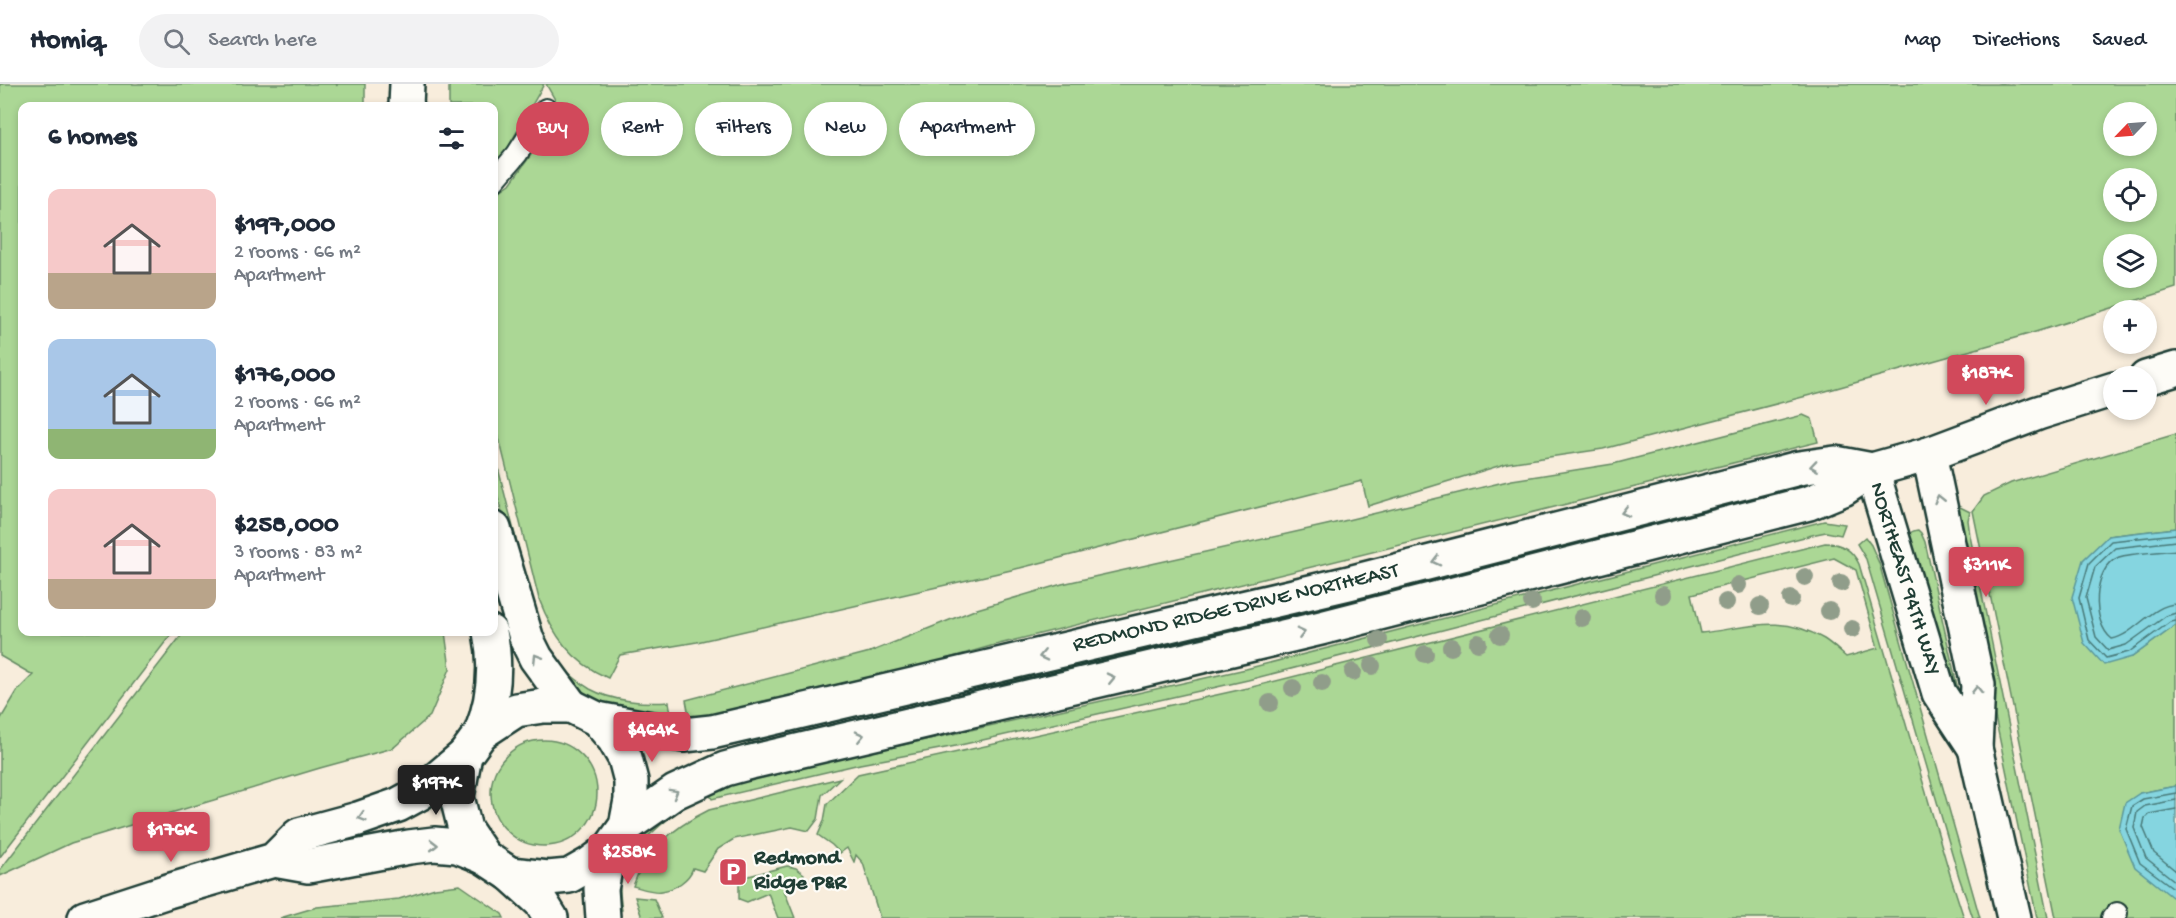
<!DOCTYPE html>
<meta charset="utf-8">
<style>
:root{--surface:#fff;--page:#f2f2f3;--text:#1f2937;--muted:#747a83;--line:#e0e1e3;--accent:#d1495b}
body{margin:0;font-family:"Gochi Hand",sans-serif;background:var(--page);color:var(--text);height:100vh;display:flex;flex-direction:column;font-size:22px;white-space:nowrap}
*{box-sizing:border-box;margin:0}
p{font-size:20px;color:var(--muted)}
.icon{flex:none;width:33px;height:33px;fill:none;stroke:currentColor;stroke-width:2;stroke-linecap:round;stroke-linejoin:round}
.map{position:relative;flex:1;overflow:hidden}
.side{position:absolute;left:18px;top:18px;width:480px;height:534px;display:flex;flex-direction:column;background:var(--surface);border-radius:12px;box-shadow:0 3px 9px #0003}
.side>*{flex:none}
.banner{position:absolute;left:516px;top:18px;width:570px;height:54px;display:flex;gap:12px}
.needle{width:39px;rotate:245deg}
.tools{position:absolute;left:2103px;top:18px;display:grid;gap:12px}
.tools a{display:grid;place-items:center;width:54px;height:54px;border-radius:50%;background:var(--surface);box-shadow:0 3px 9px #0003;font-size:30px}
.price{position:absolute;translate:-50% -51px;padding:0 14px;border-radius:6px;background:var(--accent);color:#fff;font-size:20px;line-height:39px;filter:drop-shadow(0 2px 3px #0008)}
.price::after{content:'';position:absolute;left:50%;top:36px;width:18px;height:14px;margin-left:-9px;background:inherit;clip-path:polygon(0 0,100% 0,50% 100%)}
.price.active{background:#222;color:#fff}
ul{padding:0;list-style:none}
li{display:flex;align-items:center;gap:18px;height:150px;padding:0 30px}
li span{display:grid;place-items:center;flex:none;width:168px;height:120px;border-radius:12px;color:#555}
li>.icon{margin-inline-start:auto}
span .icon{width:72px;height:72px;fill:#fffc;stroke-width:1}
li b{font-size:26px}
h2{display:flex;justify-content:space-between;align-items:center;height:72px;padding:0 30px;font-size:26px}
.chip{padding:0 21px;border-radius:27px;background:var(--surface);box-shadow:0 3px 9px #0003;font-size:21px;line-height:54px}
.chip.active{background:var(--accent);color:#fff}
header{display:flex;align-items:center;gap:36px;box-sizing:border-box;height:84px;padding:0 30px;background:var(--surface);border-bottom:2px solid var(--line)}
header strong{font-size:28px}
nav{display:flex;gap:33px;margin-inline-start:auto;font-size:21px}
.search{width:420px;height:54px;background:var(--page);display:flex;align-items:center;gap:15px;box-sizing:border-box;padding:0 21px;border-radius:33px;color:var(--muted);font-size:22px}
.map>svg:first-child{display:block}
.green{fill:#abd795;stroke:#658a64;stroke-width:1.5;fill-rule:evenodd}
.water{fill:#85d5e0;stroke:#5c989b;stroke-width:1.5}
.lines{fill:none;stroke-linecap:round;stroke-linejoin:round}
.shore{stroke:#487a79;stroke-width:1.5}
.lane-casing{stroke:#1f3d34;stroke-width:24}
.street-casing{stroke:#1f3d34;stroke-width:38}
.secondary-casing{stroke:#1f3d34;stroke-width:38}
.lane{stroke:#fdfcf7;stroke-width:20}
.street{stroke:#fdfcf7;stroke-width:33}
.secondary{stroke:#fdfcf7;stroke-width:33}
.tree{fill:#909d8a}
.oneway{stroke:#8e9c96}
.labels{text-anchor:middle;dominant-baseline:central;stroke-width:4.5;stroke-linejoin:round;paint-order:stroke}
.street-label{font-size:22px;fill:#1f3d34;stroke:#fdfcf7}
.poi-label{font-size:22px;font-weight:bold;fill:#1f3d34;stroke:#fdfcf7;text-anchor:start}
</style>
<header>
<strong>Homiq</strong>
<div class="search"><svg class="icon" aria-label="search" viewBox="0 0 24 24"><circle cx="10" cy="10" r="6"/><path d="M15 15l6 6"/></svg>Search here</div>
<nav><a>Map</a><a>Directions</a><a>Saved</a></nav>
</header>
<div class="map">
<svg width="2176" height="834" viewBox="0 0 2176 834">
<rect width="100%" height="100%" fill="#f8eddc"/>
<filter id="ink" filterUnits="userSpaceOnUse"><feTurbulence type="fractalNoise" baseFrequency=".0167" numOctaves="2"/><feDisplacementMap in="SourceGraphic" scale="12" xChannelSelector="R" yChannelSelector="G"/><feConvolveMatrix kernelMatrix="1 2 1 2 8 2 1 2 1" color-interpolation-filters="sRGB"/></filter>
<g filter="url(#ink)">
<!-- green -->
<g class="green">
<path d="M0,0h336l1,2v-2h28v22h-343v526h151l-173,225v-137l18,-30 15,-15 -33,-19z"/>
<path d="M449,0h95l-37,65 -13,17v-60h-45z"/>
<path d="M546,0h1630v204l-147,46 -203,57 -223,58 -95,14 -140,43 -6,-25 -342,87 -323,74 -77,13 -12,23c-37,-16 -55,-43 -69,-79l-45,-181v-223l16,-11 52,-72zM2114,28h32v34h-32zM2114,94h32v34h-32zM2114,160h32v34h-32z"/>
<path d="M1803,331l9,4 6,23 -827,204 -70,20 -167,37 -33,15 -30,9 -5,-27 184,-48 107,-43 85,-25 269,-60 181,-44 101,-16z"/>
<path d="M2176,350v94l-68,8 24,121 44,-32v161l-36,7 32,103h4v22h-120l-83,-407 11,-15 27,-13z"/>
<path d="M494,368l38,150 10,26 -6,4 -11,-28 -31,-122z"/>
<path d="M1804,399l1,8 -825,206 -3,-5 1,-7z"/>
<path d="M1960,423l10,5 -2,8 2,16 78,382h-11l-78,-374 -2,-28z"/>
<path d="M1824,437l21,3 -4,11 -15,-3 -10,2 -568,146 -292,66 -96,18 -148,35 -5,-10 48,-17 17,2 474,-105z"/>
<path d="M1918,446l3,3 4,9 33,148 -2,4 -49,-152c2,-7 2,-11 11,-12z"/>
<path d="M1865,453l6,8 8,18 101,355h-7l-14,-41 -93,-318 -9,-15z"/>
<path d="M1825,459c16,0 27,6 34,21l92,314 13,40h-1084l-17,-55 -7,-8 -2,7 -7,-14 -7,5 -8,-8 -14,-10 6,-14 3,-17 31,-30 390,-86zM1834,474l22,12 22,78 -32,9c-7,-6 -14,-13 -22,-18 -43,-26 -78,-11 -123,-6l-9,-39z"/>
<path d="M184,548h261l5,37 -20,47 -37,32 -73,20 -249,75 -71,33v-6z"/>
<path d="M549,572c13,11 26,24 41,33 22,12 54,15 79,13l4,24h-8l-81,-29z"/>
<circle cx="544" cy="709" r="53"/>
<path d="M840,694l-18,17 -4,24 -9,12 -17,-4 -58,12 -16,10 -15,22 -10,-3c-4,12 -18,21 -31,23 -8,2 -21,-3 -29,-5 12,-36 43,-60 76,-76z"/>
<path d="M692,712l2,5c-26,16 -65,46 -73,77 -3,10 0,22 1,32l-10,3c2,-14 3,-31 7,-46 8,-29 49,-54 73,-71z"/>
<path d="M787,782l9,2 8,6 -1,7 -19,9 11,28h-17l-10,-25 -21,9 -8,-3v-15l6,-7z"/>
<path d="M460,801l42,29 2,4h-224l37,-11 82,-8 36,-11z"/>
<path d="M635,813l19,2 8,19h-20z"/>
</g>
<!-- water -->
<g class="water">
<path d="M2176,444v97l-44,32 -28,8 -20,-22 -12,-46 11,-37 25,-24z"/>
<path d="M2176,702v110l-4,1 -37,-30 -16,-38 6,-26 15,-10z"/>
</g>
<g class="lines">
<!-- shore -->
<g class="shore">
<path d="M2176,450l-65,7 -22,22 -10,35 10,42 17,18 23,-6 41,-30 6,-1"/>
<path d="M2176,457l-61,7 -20,19 -9,31 10,39 12,13 18,-5 40,-29 10,-3"/>
<path d="M2176,466c-13,2 -47,3 -57,7 -27,11 -28,66 -7,82 24,-5 39,-34 64,-35"/>
<path d="M2176,709l-33,6 -11,7 -6,23 14,34 36,27"/>
<path d="M2176,716l-31,6 -8,6 -3,16 12,30 30,24"/>
<path d="M2176,725l-27,5 -4,4 -2,9 11,26 22,18"/>
</g>
<!-- lane casing -->
<g class="lane-casing">
<g id="lane">
<path d="M494,97l23,-27 29,-45"/>
<path d="M2112,834l5,-5"/>
</g>
</g>
<!-- street casing -->
<g class="street-casing">
<g id="street">
<path d="M406,22l1,-22"/>
<path d="M1929,370l49,231 -3,63 39,170"/>
<path d="M1872,386l67,223 36,55"/>
<path d="M494,445l33,111 9,18 35,48"/>
<path d="M481,649c13,-33 16,-67 9,-101"/>
</g>
</g>
<!-- secondary casing -->
<g class="secondary-casing">
<g id="secondary">
<path d="M2146,294l30,-9"/>
<path d="M543,622h28l26,13 17,20 11,19 6,23v19l-5,26 -17,24 -19,14 -21,12 -21,2 -38,-4 -26,-17 -19,-28 -8,-32 8,-42 16,-22 35,-23z"/>
<path d="M597,635l87,16 28,-3 637,-149 450,-115 36,-5 37,7"/>
<path d="M626,742l49,-34 50,-23 26,-7 570,-134 488,-125 34,-14 29,-19 57,-16 109,-41 76,-24"/>
<path d="M274,776l34,6 101,-19 25,-3 23,2 27,11"/>
<path d="M510,790l31,28 10,16"/>
<path d="M85,834l83,-27 106,-31 25,-25 59,-16 40,-14 22,-12 45,-38"/>
<path d="M603,834l-2,-29 8,-39"/>
</g>
</g>
<!-- lane -->
<use href="#lane" class="lane"/>
<!-- street -->
<use href="#street" class="street"/>
<!-- secondary -->
<use href="#secondary" class="secondary"/>
</g>
<!-- trees -->
<g class="tree">
<circle cx="1805" cy="493" r="9"/>
<circle cx="1841" cy="499" r="9"/>
<circle cx="1738" cy="501" r="9"/>
<circle cx="1663" cy="511" r="9"/>
<circle cx="1791" cy="515" r="9"/>
<circle cx="1532" cy="518" r="9"/>
<circle cx="1726" cy="518" r="9"/>
<circle cx="1760" cy="522" r="9"/>
<circle cx="1829" cy="527" r="9"/>
<circle cx="1582" cy="534" r="9"/>
<circle cx="1852" cy="545" r="9"/>
<circle cx="1500" cy="551" r="9"/>
<circle cx="1379" cy="556" r="9"/>
<circle cx="1478" cy="559" r="9"/>
<circle cx="1451" cy="563" r="9"/>
<circle cx="1425" cy="570" r="9"/>
<circle cx="1372" cy="582" r="9"/>
<circle cx="1353" cy="588" r="9"/>
<circle cx="1322" cy="599" r="9"/>
<circle cx="1293" cy="604" r="9"/>
<circle cx="1270" cy="619" r="9"/>
</g>
<!-- one-way arrows -->
<defs><path id="oneway-chevron" d="M-2-3.5L2.5 0L-2 3.5" fill="none" stroke-width="1.6" stroke-linecap="round" stroke-linejoin="round" transform="scale(1.5)"/></defs>
<g class="oneway">
<use href="#oneway-chevron" transform="translate(1814 382) rotate(172)"/>
<use href="#oneway-chevron" transform="translate(1939 415) rotate(-103)"/>
<use href="#oneway-chevron" transform="translate(1625 428) rotate(166)"/>
<use href="#oneway-chevron" transform="translate(1436 477) rotate(166)"/>
<use href="#oneway-chevron" transform="translate(1301 549) rotate(-14)"/>
<use href="#oneway-chevron" transform="translate(1043 572) rotate(167)"/>
<use href="#oneway-chevron" transform="translate(537 574) rotate(-121)"/>
<use href="#oneway-chevron" transform="translate(1111 594) rotate(-13)"/>
<use href="#oneway-chevron" transform="translate(1977 606) rotate(-91)"/>
<use href="#oneway-chevron" transform="translate(860 652) rotate(-13)"/>
<use href="#oneway-chevron" transform="translate(674 709) rotate(-29)"/>
<use href="#oneway-chevron" transform="translate(362 733) rotate(163)"/>
<use href="#oneway-chevron" transform="translate(434 761) rotate(-1)"/>
</g>
</g>
<!-- icons -->
<defs>
<g id="parking-square" transform="scale(1.5)"><rect x="-9" y="-9" width="18" height="18" rx="4" fill="#d1495b" stroke="#fdfcf7"/><path d="M-3.5-5.5H1a3.5 3.5 0 0 1 0 7H-1V5.5H-3.5ZM-1-3.4V-.6H.8a1.4 1.4 0 0 0 0-2.8Z" fill="#fff"/></g>
</defs>
<g fill-rule="evenodd">
<use href="#parking-square" x="733" y="788"/>
</g>
<g class="labels">
<!-- street labels -->
<g class="street-label">
<text transform="translate(1904 495) rotate(73)">NORTHEAST 94TH WAY</text>
<text transform="translate(1236 525) rotate(-13)">REDMOND RIDGE DRIVE NORTHEAST</text>
</g>
<!-- poi labels -->
<g class="poi-label">
<text x="754" y="775">Redmond<tspan x="754" dy="25">Ridge P&amp;R</tspan></text>
</g>
</g>
</svg>
<div class="tools">
<a><svg class="needle" viewBox="-14 -14 28 28"><path d="M0-13l5 13h-10z" fill="#e53935"/><path d="M0 13l5-13h-10z" fill="#747a83"/></svg></a>
<a><svg class="icon" aria-label="locate" viewBox="0 0 24 24"><circle cx="12" cy="12" r="6"/><path d="M12 2v4M12 18v4M2 12h4M18 12h4"/></svg></a>
<a><svg class="icon" aria-label="layers" viewBox="0 0 24 24"><path d="M12 4l9 5-9 5-9-5zM3 14l9 5 9-5"/></svg></a>
<a>+</a>
<a>−</a>
</div>
<b class="price" style="left:1986px;top:322px">$187K</b>
<b class="price" style="left:1986px;top:514px">$311K</b>
<b class="price" style="left:652px;top:679px">$464K</b>
<b class="price active" style="left:436px;top:732px">$197K</b>
<b class="price" style="left:171px;top:779px">$176K</b>
<b class="price" style="left:628px;top:801px">$258K</b>
<div class="banner">
<a class="chip active">Buy</a>
<a class="chip">Rent</a>
<a class="chip">Filters</a>
<a class="chip">New</a>
<a class="chip">Apartment</a>
</div>
<section class="side">
<h2>6 homes<svg class="icon" aria-label="filters" viewBox="0 0 24 24"><path d="M4 7h16M4 17h16"/><circle cx="9" cy="7" r="2"/><circle cx="15" cy="17" r="2"/></svg></h2>
<ul>
<li><span style="background:linear-gradient(#f6c9c9 70%,#b9a48a 0)"><svg class="icon" aria-label="home" viewBox="0 0 24 24"><path d="M3 11l9-7 9 7M6 9v11h12V9"/></svg></span><div><b>$197,000</b><p>2 rooms · 66 m²</p><p>Apartment</p></div></li>
<li><span style="background:linear-gradient(#a9c7e8 75%,#8fb573 0)"><svg class="icon" aria-label="home" viewBox="0 0 24 24"><path d="M3 11l9-7 9 7M6 9v11h12V9"/></svg></span><div><b>$176,000</b><p>2 rooms · 66 m²</p><p>Apartment</p></div></li>
<li><span style="background:linear-gradient(#f6c9c9 75%,#b9a48a 0)"><svg class="icon" aria-label="home" viewBox="0 0 24 24"><path d="M3 11l9-7 9 7M6 9v11h12V9"/></svg></span><div><b>$258,000</b><p>3 rooms · 83 m²</p><p>Apartment</p></div></li>
</ul>
</section>
</div>
